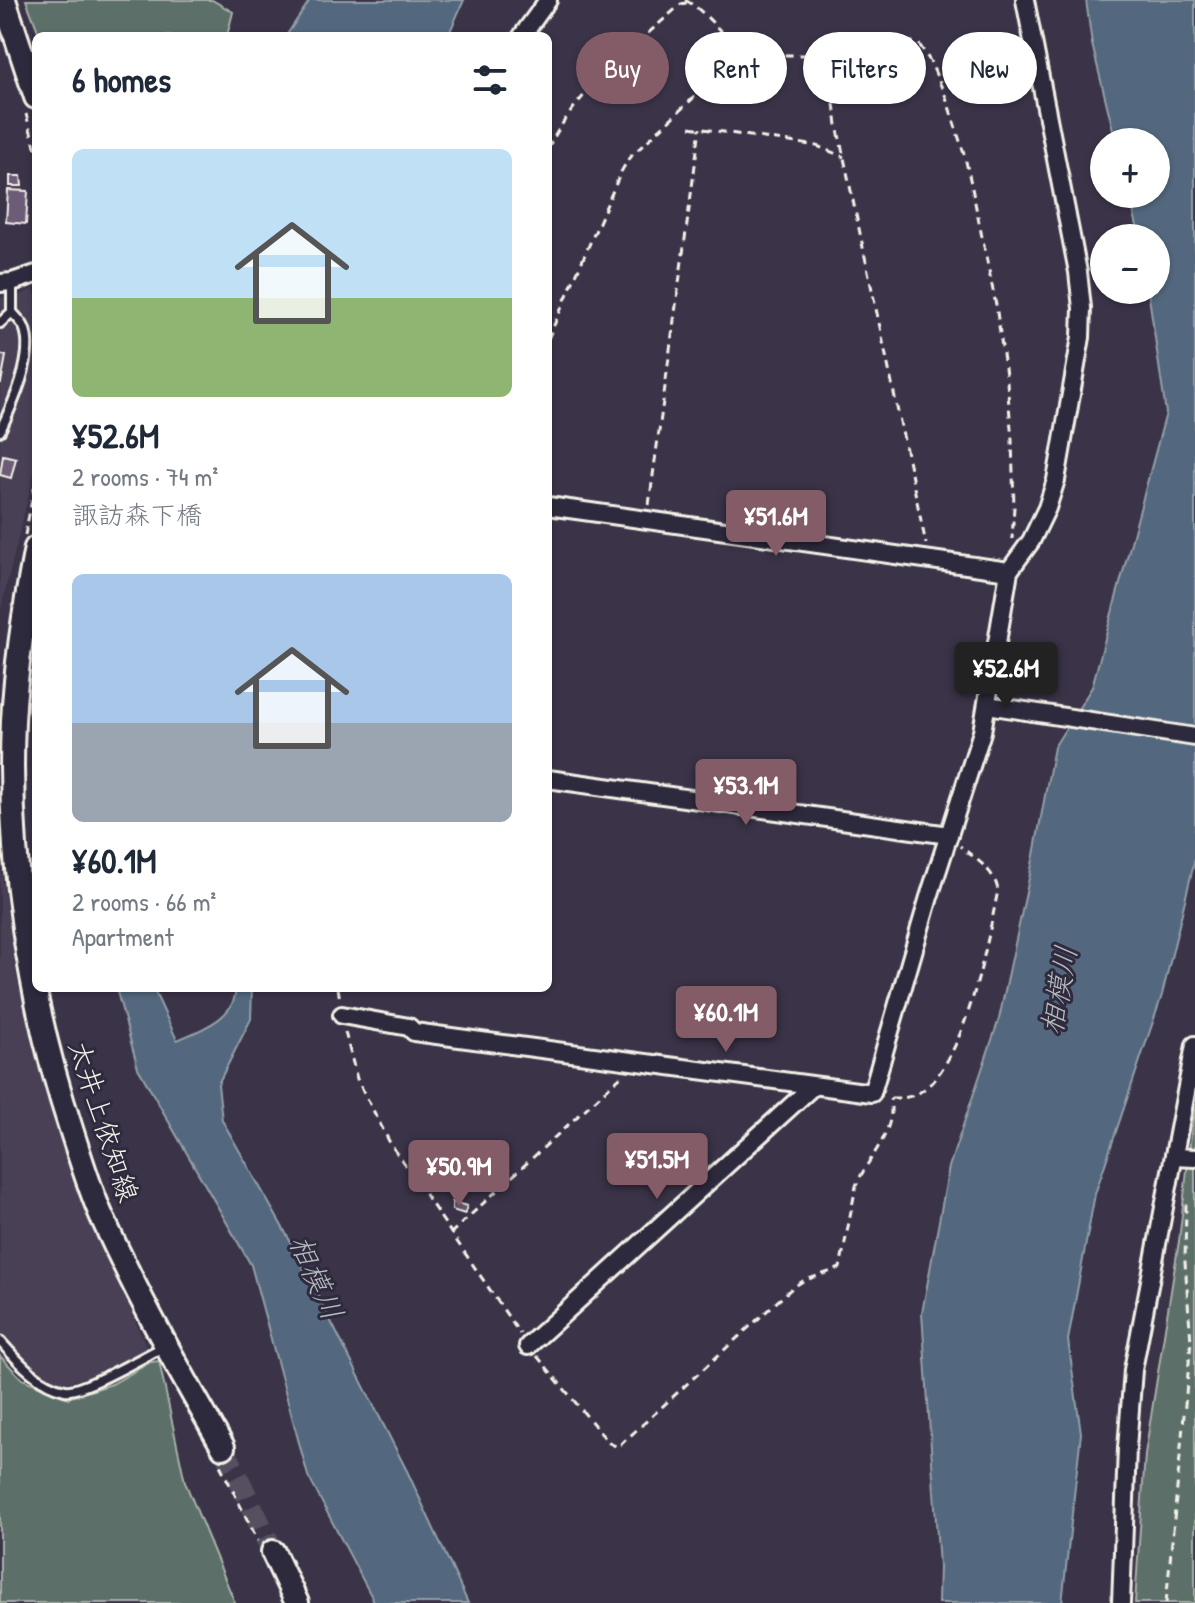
<!DOCTYPE html>
<meta charset="utf-8">
<style>
:root{--surface:#fff;--page:#f6f6f7;--text:#1f2937;--muted:#747a83;--accent:#845c67}
body{margin:0;font-family:"Patrick Hand","Klee One",sans-serif;background:var(--page);color:var(--text);height:100vh;display:flex;flex-direction:column;font-size:30px;white-space:nowrap}
*{box-sizing:border-box;margin:0}
p{font-size:26px;color:var(--muted)}
.icon{flex:none;width:44px;height:44px;fill:none;stroke:currentColor;stroke-width:2;stroke-linecap:round;stroke-linejoin:round}
.map{position:relative;flex:1;overflow:hidden}
.panel{position:absolute;left:32px;top:32px;width:520px;height:960px;display:flex;flex-direction:column;background:var(--surface);border-radius:12px;box-shadow:0 2px 6px #0004}
.panel>*{flex:none}
.hud{position:absolute;left:576px;top:32px;width:498px;height:72px;display:flex;gap:16px}
.buttons{position:absolute;left:1090px;top:128px;display:grid;gap:16px}
.buttons a{display:grid;place-items:center;width:80px;height:80px;border-radius:50%;background:var(--surface);box-shadow:0 2px 6px #0004;font-size:40px}
.price{position:absolute;translate:-50% -68px;padding:0 18px;border-radius:8px;background:var(--accent);color:#fff;font-size:26px;line-height:52px;filter:drop-shadow(0 2px 4px #0008)}
.price::after{content:'';position:absolute;left:50%;top:48px;width:24px;height:18px;margin-left:-12px;background:inherit;clip-path:polygon(0 0,100% 0,50% 100%)}
.price.selected{background:#222;color:#fff}
ul{padding:0;list-style:none}
li{display:grid;align-content:center;gap:16px;height:424px;padding:0 40px}
li span{display:grid;place-items:center;height:248px;border-radius:12px;color:#555}
li>.icon{margin-inline-start:auto}
span .icon{width:144px;height:144px;fill:#fffc;stroke-width:1}
li b{font-size:34px}
h2{display:flex;justify-content:space-between;align-items:center;height:96px;padding:0 40px;font-size:34px}
.tag{padding:0 28px;border-radius:36px;background:var(--surface);box-shadow:0 2px 6px #0004;font-size:28px;line-height:72px}
.tag.selected{background:var(--accent);color:#fff}
.map>svg:first-child{display:block}
.built{fill:#4a4057}
.green{fill:#5b7069;stroke:#a8b0a8;stroke-width:2}
.water{fill:#52687e;stroke:#939fa8;stroke-width:2}
.building{fill:#6c5c77;stroke:#f4f1e8;stroke-width:2}
.lines{fill:none;stroke-linecap:round;stroke-linejoin:round}
.secondary-tunnel{stroke:#575061;stroke-width:22;stroke-dasharray:22 11;stroke-linecap:butt}
.service-casing{stroke:#f4f1e8;stroke-width:14}
.minor-casing{stroke:#f4f1e8;stroke-width:22}
.secondary-casing{stroke:#f4f1e8;stroke-width:28}
.path{stroke:#f4f1e8;stroke-width:3;stroke-dasharray:8 6;stroke-linecap:butt}
.service{stroke:#2f2a3d;stroke-width:8}
.minor{stroke:#2f2a3d;stroke-width:16}
.secondary{stroke:#2f2a3d;stroke-width:22}
.labels{text-anchor:middle;dominant-baseline:central;stroke-width:6;stroke-linejoin:round;paint-order:stroke}
.street-label{font-size:28px;fill:#f4f1e8;stroke:#2f2a3d}
.water-label{font-size:30px;font-style:italic;fill:#b3babe;stroke:#2f2a3d}
</style>
<div class="map">
<svg width="1195" height="1603" viewBox="0 0 1195 1603">
<rect width="100%" height="100%" fill="#3b3449"/>
<filter id="ink" filterUnits="userSpaceOnUse"><feTurbulence type="fractalNoise" baseFrequency=".0125" numOctaves="2"/><feDisplacementMap in="SourceGraphic" scale="16" xChannelSelector="R" yChannelSelector="G"/><feConvolveMatrix kernelMatrix="1 2 1 2 8 2 1 2 1" color-interpolation-filters="sRGB"/></filter>
<g filter="url(#ink)">
<!-- built -->
<g class="built">
<path d="M34,289l2,7v169l-36,147v-314l18,-2z"/>
<path d="M0,864l16,111 50,185 81,189 -53,26 -31,9 -13,-5 -29,-22 -21,-23z"/>
</g>
<!-- green -->
<g class="green">
<path d="M26,0h186l21,12 -6,24h-187z"/>
<path d="M1195,1099v504h-60l10,-149 34,-213z"/>
<path d="M0,1356l22,23 46,19 44,-14 39,-22 8,-1 26,121 50,121h-235z"/>
</g>
<!-- water -->
<g class="water">
<path d="M310,0h154l-16,36h-162z"/>
<path d="M1086,0h109v859l-33,136 -67,199 -27,146 13,93 -19,170h-124l1,-37 -17,-253 27,-146 50,-148 35,-164 20,-108 38,-60 74,-274 -18,-123h8v-52h-16l-11,-44h27v-52h-40l-24,-98z"/>
<path d="M116,988h37l24,52c22,-9 61,-23 58,-52h17l-1,31 -33,65 4,36 66,117 120,236 60,130h-93l-67,-127 -57,-211 -113,-197z"/>
</g>
<!-- building -->
<g class="building">
<path d="M10,176h11l1,10h-12z"/>
<path d="M8,190l20,1 -2,33 -20,-2z"/>
<path d="M0,354l6,2 -5,27h-1z"/>
<path d="M3,455l13,3 -5,20 -11,-3z"/>
<path d="M452,1202l15,4 -2,8 -13,-4z"/>
</g>
<g class="lines">
<!-- secondary-tunnel -->
<path class="secondary-tunnel" d="M223,1447l50,105"/>
<!-- service casing -->
<g class="service-casing">
<g id="service">
<path d="M0,323l12,-11v-30"/>
<path d="M0,431c12,-25 36,-76 24,-104 -2,-5 -9,-11 -12,-15"/>
<path d="M0,1341c17,19 38,44 65,49 17,3 80,-34 98,-43"/>
</g>
</g>
<!-- minor casing -->
<g class="minor-casing">
<g id="minor">
<path d="M522,36l26,-36"/>
<path d="M0,283l12,-1 24,-8"/>
<path d="M548,506l461,65"/>
<path d="M987,705l208,32"/>
<path d="M548,779l401,56"/>
<path d="M342,1015l67,12 5,5 458,61 57,-196 53,-165 27,-161 22,-30 16,-33 9,-28 25,-143 1,-29 -4,-36 -53,-272"/>
<path d="M1174,1157l21,1"/>
<path d="M528,1346l285,-260"/>
<path d="M1121,1603l6,-155 6,-78 62,-325"/>
</g>
</g>
<!-- secondary casing -->
<g class="secondary-casing">
<g id="secondary">
<path d="M4,0l32,97"/>
<path d="M36,548c-11,57 -20,115 -23,173 -6,138 16,280 59,411 9,28 18,58 30,85 36,80 78,155 121,230"/>
<path d="M273,1552l24,51"/>
</g>
</g>
<!-- path -->
<g class="path">
<path d="M685,0c20,10 42,41 62,57"/>
<path d="M828,62l9,63 89,419"/>
<path d="M26,114l10,36"/>
<path d="M690,127l127,19 27,11"/>
<path d="M548,149c28,-59 86,-102 133,-145l9,-2"/>
<path d="M548,339l73,-167 8,-14 76,-71 33,-26 18,-6h48l24,7 73,-23 18,5 11,17 16,36 19,60 7,31 24,117 11,77 5,58 2,67 -2,32"/>
<path d="M649,505l51,-377"/>
<path d="M25,535l11,-55"/>
<path d="M338,988l2,12"/>
<path d="M345,1032l12,47 33,64 130,191"/>
<path d="M891,1098c11,0 20,0 29,-6 45,-27 68,-152 78,-202 -4,-21 -23,-31 -38,-44"/>
<path d="M450,1234l171,-158"/>
<path d="M537,1356l72,87 9,4 174,-159 11,-7 37,-13 16,-82c12,-30 41,-53 34,-88"/>
<path d="M220,1465l38,76"/>
<path d="M1166,1603l25,-261 -6,-80 1,-59 -3,-4"/>
</g>
<!-- service -->
<use href="#service" class="service"/>
<!-- minor -->
<use href="#minor" class="minor"/>
<!-- secondary -->
<use href="#secondary" class="secondary"/>
</g>
</g>
<g class="labels">
<!-- street labels -->
<g class="street-label">
<text transform="translate(104 1121) rotate(72)">太井上依知線</text>
</g>
<!-- water labels -->
<g class="water-label">
<text transform="translate(1058 990) rotate(-80)">相模川</text>
<text transform="translate(317 1277) rotate(66)">相模川</text>
</g>
</g>
</svg>
<div class="buttons">
<a>+</a>
<a>−</a>
</div>
<b class="price" style="left:776px;top:558px">¥51.6M</b>
<b class="price selected" style="left:1006px;top:710px">¥52.6M</b>
<b class="price" style="left:746px;top:827px">¥53.1M</b>
<b class="price" style="left:726px;top:1054px">¥60.1M</b>
<b class="price" style="left:657px;top:1201px">¥51.5M</b>
<b class="price" style="left:459px;top:1208px">¥50.9M</b>
<div class="hud">
<a class="tag selected">Buy</a>
<a class="tag">Rent</a>
<a class="tag">Filters</a>
<a class="tag">New</a>
</div>
<section class="panel">
<h2>6 homes<svg class="icon" aria-label="filters" viewBox="0 0 24 24"><path d="M4 7h16M4 17h16"/><circle cx="9" cy="7" r="2"/><circle cx="15" cy="17" r="2"/></svg></h2>
<ul>
<li><span style="background:linear-gradient(#bfe0f5 60%,#8fb573 0)"><svg class="icon" aria-label="home" viewBox="0 0 24 24"><path d="M3 11l9-7 9 7M6 9v11h12V9"/></svg></span><div><b>¥52.6M</b><p>2 rooms · 74 m²</p><p>諏訪森下橋</p></div></li>
<li><span style="background:linear-gradient(#a9c7e8 60%,#9aa5b1 0)"><svg class="icon" aria-label="home" viewBox="0 0 24 24"><path d="M3 11l9-7 9 7M6 9v11h12V9"/></svg></span><div><b>¥60.1M</b><p>2 rooms · 66 m²</p><p>Apartment</p></div></li>
</ul>
</section>
</div>
